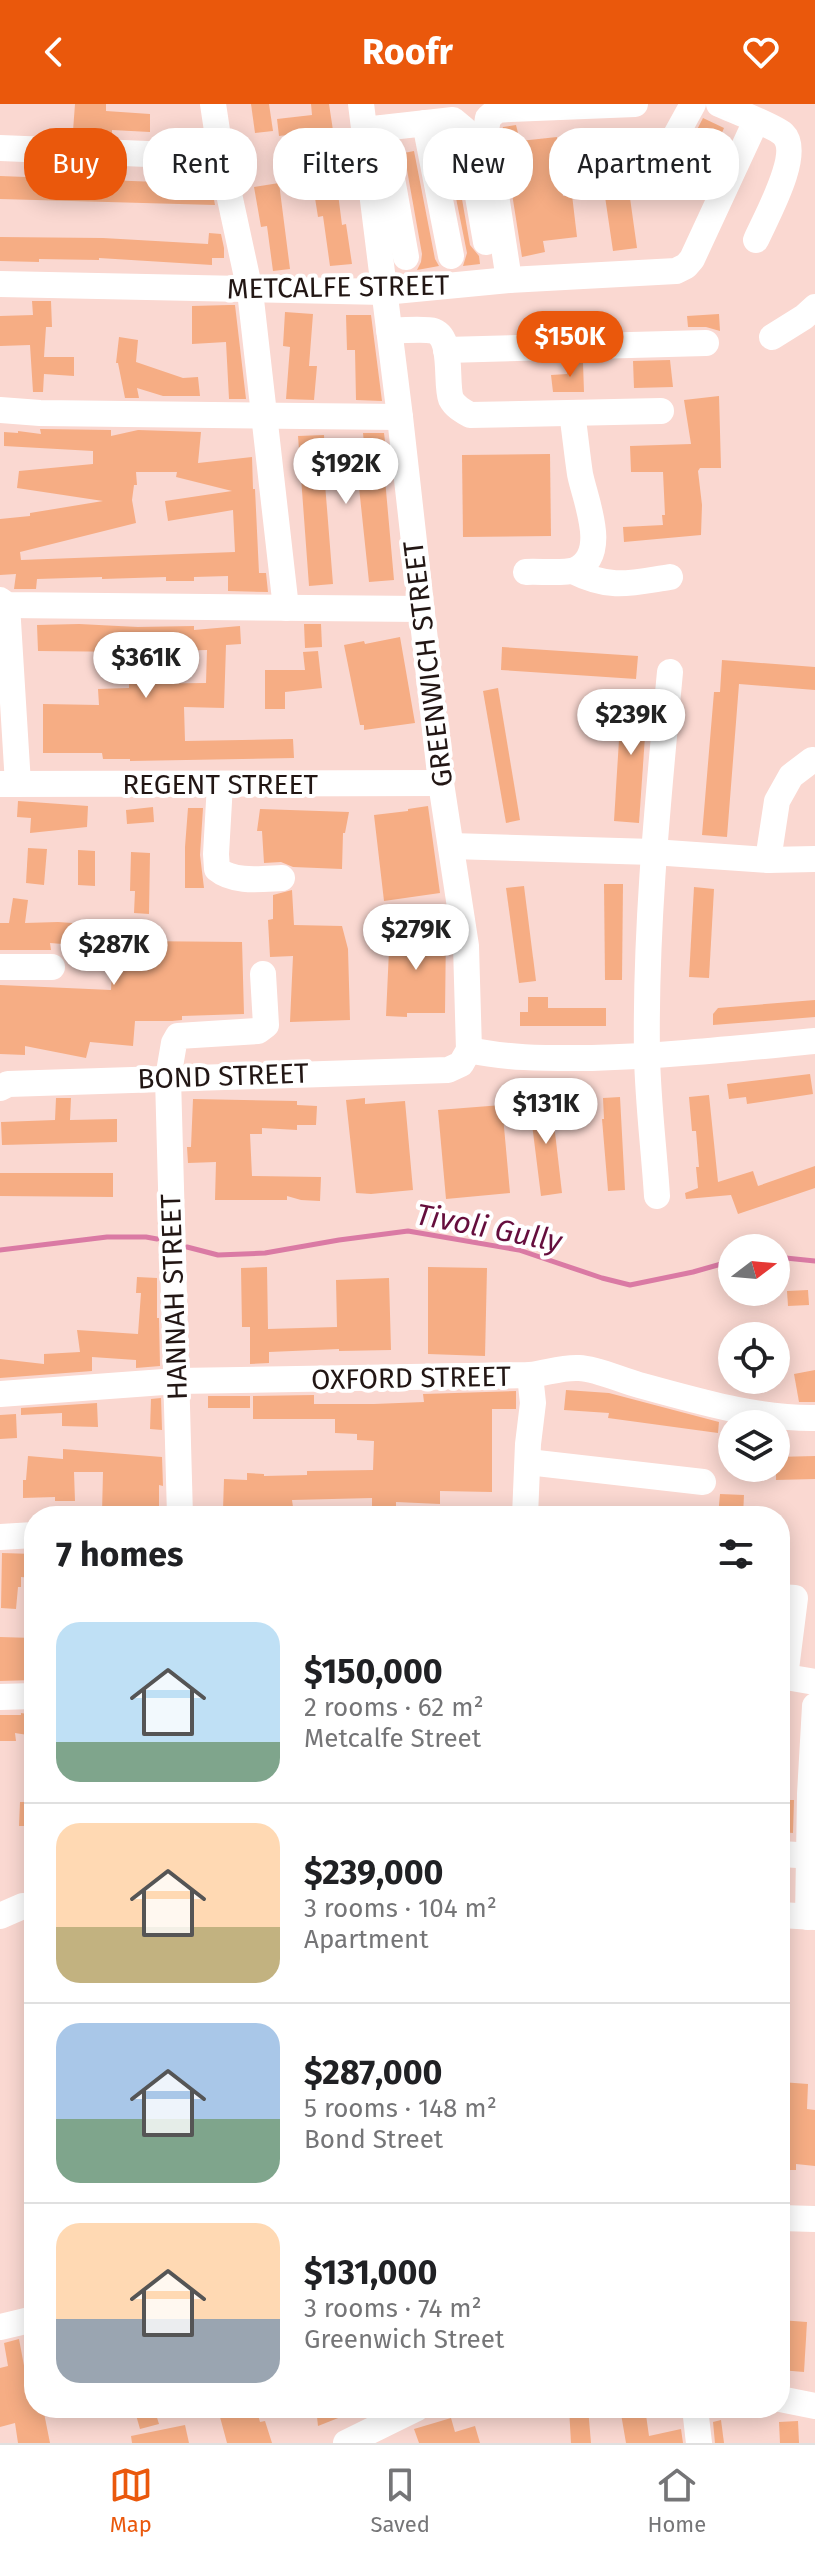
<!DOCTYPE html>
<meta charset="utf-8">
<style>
:root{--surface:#fff;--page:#f2f2f2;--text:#202124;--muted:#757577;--line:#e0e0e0;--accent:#ea580c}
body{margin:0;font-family:"Fira Sans",sans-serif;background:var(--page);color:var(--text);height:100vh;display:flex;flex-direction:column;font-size:30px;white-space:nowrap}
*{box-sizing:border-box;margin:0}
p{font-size:26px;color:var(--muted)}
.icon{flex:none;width:44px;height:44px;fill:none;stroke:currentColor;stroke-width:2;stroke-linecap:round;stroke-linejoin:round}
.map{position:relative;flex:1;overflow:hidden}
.panel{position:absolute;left:24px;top:1402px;width:766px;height:912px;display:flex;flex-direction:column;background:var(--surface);border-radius:32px;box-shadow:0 4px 20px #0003}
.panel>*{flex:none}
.banner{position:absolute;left:24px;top:24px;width:768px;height:72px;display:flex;gap:16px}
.needle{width:52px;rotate:74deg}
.controls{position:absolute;left:718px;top:1130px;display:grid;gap:16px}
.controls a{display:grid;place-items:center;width:72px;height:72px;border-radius:50%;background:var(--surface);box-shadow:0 4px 20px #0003;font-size:40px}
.price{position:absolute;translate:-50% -68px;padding:0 18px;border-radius:28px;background:#fff;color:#222;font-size:26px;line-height:52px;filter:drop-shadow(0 2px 4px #0008)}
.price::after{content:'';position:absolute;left:50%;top:48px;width:24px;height:18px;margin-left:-12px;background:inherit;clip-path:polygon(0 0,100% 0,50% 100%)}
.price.selected{background:var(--accent);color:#fff}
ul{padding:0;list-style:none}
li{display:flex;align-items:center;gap:24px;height:200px;padding:0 32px}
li+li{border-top:2px solid var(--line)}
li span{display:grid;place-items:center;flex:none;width:224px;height:160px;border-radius:24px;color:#555}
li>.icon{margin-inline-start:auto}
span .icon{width:96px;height:96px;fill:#fffc;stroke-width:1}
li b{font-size:34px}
h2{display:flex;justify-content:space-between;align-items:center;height:96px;padding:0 32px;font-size:34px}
.chip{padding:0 28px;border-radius:32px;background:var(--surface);box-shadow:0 4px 20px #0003;font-size:28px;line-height:72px}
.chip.selected{background:var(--accent);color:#fff}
header{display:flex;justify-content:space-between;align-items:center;height:104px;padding:0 32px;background:var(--accent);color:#fff;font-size:36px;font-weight:700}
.tab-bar{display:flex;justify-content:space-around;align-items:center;height:112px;border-top:2px solid var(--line);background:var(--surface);font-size:22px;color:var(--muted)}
.tab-bar a{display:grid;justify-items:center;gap:4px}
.tab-bar .selected{color:var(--accent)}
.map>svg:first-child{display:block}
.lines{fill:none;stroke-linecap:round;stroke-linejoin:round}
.stream{stroke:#da7aa4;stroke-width:5}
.building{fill:#f6ad84;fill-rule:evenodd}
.minor{stroke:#fff;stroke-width:26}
.labels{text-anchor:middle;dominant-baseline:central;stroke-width:8;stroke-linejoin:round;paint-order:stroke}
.street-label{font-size:28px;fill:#221614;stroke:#fff}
.water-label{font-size:30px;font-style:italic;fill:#650e3d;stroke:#fff}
</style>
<header><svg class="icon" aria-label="back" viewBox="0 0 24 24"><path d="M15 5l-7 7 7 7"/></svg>Roofr<svg class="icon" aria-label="heart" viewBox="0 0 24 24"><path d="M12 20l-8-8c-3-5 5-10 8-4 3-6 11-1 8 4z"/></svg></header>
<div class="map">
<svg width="815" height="2339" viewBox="0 0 815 2339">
<rect width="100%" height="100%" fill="#fad8d1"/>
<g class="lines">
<!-- stream -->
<g class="stream">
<path d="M187,1143l31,8 47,-2 74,-13 69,-9 111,19 83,28 28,7 63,-13 39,-11"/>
<path d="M0,1146l107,-13h39l11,2"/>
<path d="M776,1153l39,4"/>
</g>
</g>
<!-- building -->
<g class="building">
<path d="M75,0h31v7l44,3v18l-38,-2v3l-39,-2z"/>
<path d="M251,0h18l4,27 -18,2z"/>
<path d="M311,0h18l10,66h-4l7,55 4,-1 6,40 -22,2 -7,-50 -5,1 -6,-38 5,-1 -6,-46 -32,4 -2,-17 35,-4z"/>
<path d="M703,14l21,10 -29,67 -26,-11z"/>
<path d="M516,21l4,16 37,-4 6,59 9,-1 5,42 -34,4 2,11 -23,5 -20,-127 1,-3z"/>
<path d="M654,28v10l-5,9 -30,-1 7,49 4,-1 7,50 -24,3 -15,-102h-7v-8z"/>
<path d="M452,38l18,103 9,11 1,8 -17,2 4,-13 -22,-110z"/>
<path d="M414,47l21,108 4,7 -22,4 4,-8 1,-8 -18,-101z"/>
<path d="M0,72l211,8 4,21 -215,-6z"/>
<path d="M279,79l11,86 -17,2 -6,-45 -6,1 -7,-40z"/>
<path d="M209,129l12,1 3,14v10h-12v7l-113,-7v2l-60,-1v3l-39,-1v-24l103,1 105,6z"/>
<path d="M32,197h19l1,26h-6l-2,30h30v19l-30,-2 -1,18h-10l-3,-47 -30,1v-30l33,-1z"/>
<path d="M229,201h6l11,94h-17l-3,-57 -34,2v-38z"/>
<path d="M285,208l28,2 -4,52h8l-3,34 -28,-1 4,-52 -7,-1z"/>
<path d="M719,210l1,17 -14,-4h-18l-1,-11z"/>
<path d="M346,211h25l11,86 -26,-1 -1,-50h-8z"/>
<path d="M119,233l19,3 -2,22 47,16 15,-1 2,19h-37l-26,-8 2,10h-14l-7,-35h-2z"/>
<path d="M670,256l3,27 -39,1 -1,-27z"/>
<path d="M566,259h17l1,29h-31l-2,-17 16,-1z"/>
<path d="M719,292l2,72h-21l-2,3 4,34 -1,30 -77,7 -1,-15 40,-2 -1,-10h3l-2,-43h-32l-1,-26 61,-2 -7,-44z"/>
<path d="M40,325l71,1v6l27,-6 63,2 -3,31 54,-6 1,32h2l4,84h7l2,19 -40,-1v-15l-34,1v4h-28v-4l-64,2v-2l-65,2 -1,10h-22l2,-15 -16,1v-56l30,-3v-3l73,-12 -86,-13 2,-17 74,-7v-13l-89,-5v-14l14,1v-2l23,3zM136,368h41l-1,5 56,14 -67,10 3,20 65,-11 2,42 -214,8 -1,-8 116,-29 -4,-23 2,-15h3z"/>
<path d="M363,329h21l4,34 -4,1 10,112 -25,2 -12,-114 -33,3 9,113 -24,2 -11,-150 26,-1 1,22 40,-4z"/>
<path d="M550,350l1,82 -88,1 -1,-82z"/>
<path d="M79,520l59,3 56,-1v4l46,-4 1,18 -15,1 -2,63 -40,-1 1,34 108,-2 1,19 -164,3v-2h-27l-1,-6h-59v-49l56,1 -1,-16 31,-1v-4l77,-1 1,-33 -70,2 -99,-1 -1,-26z"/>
<path d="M304,520h17l1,23 -17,1z"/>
<path d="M400,533l15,86 -51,7v-5h-4l-16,-80 20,-4 1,3z"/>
<path d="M502,543l136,9 -2,23 -135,-9z"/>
<path d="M318,547l4,37 -37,4v17h-20v-39h40l-2,-18z"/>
<path d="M722,556l93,7v23l-76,-6 -12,153 -25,-2 12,-143h6z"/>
<path d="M498,584l22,132 -14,3 -23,-132z"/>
<path d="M622,587l26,2 -9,130 -25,-2z"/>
<path d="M18,697l70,5 -1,21 -57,6 1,-15 -14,-1z"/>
<path d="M428,702l12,87 -56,8 -10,-86 34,-4v-2z"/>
<path d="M153,703l1,15 -27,2 -1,-14z"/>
<path d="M188,704h15l-3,47 4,33h-19v-41z"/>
<path d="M260,705l89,3 -4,21h-2l-1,36 -49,-2 -12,-5 -17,1 -2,-32h-5z"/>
<path d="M28,744l19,1 -3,36 -18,-2z"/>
<path d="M78,746l17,1v35l-17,-1z"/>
<path d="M131,748l19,1 -1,61 -15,-1 1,-22h-5z"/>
<path d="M604,780h19l-1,96h-17z"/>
<path d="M524,782l12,95 -17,2 -13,-95z"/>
<path d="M694,783l20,2 -5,89 -20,-1z"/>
<path d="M292,786l2,35 48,1 6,23 2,71 -60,2 3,-66 -23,1 -2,-37 5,-1v-24z"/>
<path d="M13,794l15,2 -3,23 33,-1 56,4v-4l21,1 -1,18 108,1 2,72 -62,2v4l-10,1h-37l-2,25 -43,-4 -4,16 -61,-12v9l-25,-1v-69l111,5 2,-42 -63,-5 1,7h-51v-27h9z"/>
<path d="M390,824l56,1 -1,84h-38v4l-21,-1z"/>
<path d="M528,893h20v11h58v18h-86v-14h8z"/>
<path d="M815,896v17l-102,8v-11l5,-6z"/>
<path d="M810,970l3,20 -66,10 -1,-7 -17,2 -2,-15z"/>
<path d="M709,991l9,87 35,-11 5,15 57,-20v22l-77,26 -7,-19 -45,4 -1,-6 13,-5 -2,-21h3l-3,-36h-4l-3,-34z"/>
<path d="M620,993l5,93 -17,1 -6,-72h2l-1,-21z"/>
<path d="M56,994h15l-1,22 47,-1v23l-115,3 -1,-23 54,-2z"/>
<path d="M365,994v6l40,-3 8,89 -42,4 -15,-1 -10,-93z"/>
<path d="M551,994l11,95 -21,3 -12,-96z"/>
<path d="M193,995l104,2v4l20,1 -1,19h-19v5l-35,-2v6h-12l2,42 69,1 -1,24 -19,-1 -14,-4v4h-72l1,-38 -28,1 -1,-16h4z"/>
<path d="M502,1001l8,88 -64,6 -8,-89z"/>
<path d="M0,1069h113v24l-113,-1z"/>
<path d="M267,1163l1,62 69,-2 -1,-47 53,-2 2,72 -52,1v-2l-70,3v11l-19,1v-37h-8l-1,-59z"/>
<path d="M428,1163l59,1 -2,88 -57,-2z"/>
<path d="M137,1173l20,1v40h2l1,48 -24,2v-8l-44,-3v14l-92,7v-19l44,5v-10l36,-2 -3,-22 61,4 3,-41h-5z"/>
<path d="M808,1186l1,15 -21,1 -1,-15z"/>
<path d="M815,1266v32h-16l-5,-28z"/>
<path d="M566,1286l43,3 110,29 -1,11 -110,-15 1,-5 -45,-3z"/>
<path d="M516,1287v18h-24v83l-52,-1v13l-44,-2v6h-24v-10l-80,2 1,7 -70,3 1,-31 23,1v-7l17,1v2l43,-1v-4l66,-1 1,-29 -17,-1v-6l-22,-1v-14h-82v-23l61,-1v9h60l50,-2 -1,-8z"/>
<rect x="208" y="1292" width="42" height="12"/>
<path d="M161,1294l1,32 -12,-1 1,-30z"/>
<path d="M97,1299l1,24 -36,-1v-13l-41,2v-7z"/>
<path d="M16,1310l1,24 -17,1v-24z"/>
<path d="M63,1345l99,8 1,29 -4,-1v29l-57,-1 1,-41h-29l1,29h-20v-4l-32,1v-18h3l2,-24 35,3z"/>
<path d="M815,1352v23l-39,1v-23z"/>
<path d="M720,1390l24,1 -1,21h-25z"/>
<path d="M2,1449l32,1v24l-13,-1v10h-3l-2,22 -15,-1z"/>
<path d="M0,1533l34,1v42l-34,1z"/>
<path d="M21,1609l13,2v21l-19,-3 1,8h-16v-26h21z"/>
<path d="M780,1696h14l-1,33 -13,-1z"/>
<path d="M20,1698h14v24h-15z"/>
<path d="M781,1978l27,2 -1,25 8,1v56l-19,-2v6h-16z"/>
<path d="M780,2216l27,2 -3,50 -24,-2z"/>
<path d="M19,2235l12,64h3v5h9l7,35h-32l-3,-20 -15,4v-59l8,-2 -4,-23z"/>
<path d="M134,2304h20l5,16 -19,5z"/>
<path d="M240,2304h16l4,14 5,-1 7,22h-45l-7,-26 8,-2 -1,-4z"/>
<path d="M316,2304h45v1l-43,17z"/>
<path d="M569,2304h19l3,35h-20z"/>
<path d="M620,2304h25l4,28 32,-7 2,14h-57z"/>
<path d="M451,2314l4,14 20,-6 5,17h-61l-5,-14z"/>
<path d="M721,2316l3,23h-9l-2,-21z"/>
<path d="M798,2317l1,22h-19l-1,-21z"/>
<path d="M185,2321l4,18h-57l-1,-7z"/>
</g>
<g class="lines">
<!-- minor -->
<g class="minor">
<path d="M213,0l8,53 29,134 36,317"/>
<path d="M719,0c13,6 55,22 64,30 20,19 -18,85 -27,106"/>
<path d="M425,19l26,133"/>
<path d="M383,24l23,129"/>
<path d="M364,26l89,-10 12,10 3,9 18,103"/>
<path d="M0,44l221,9"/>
<path d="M650,78l43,-78"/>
<path d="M509,176l-23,-150 2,-12 9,-8 13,-1 125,-5"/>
<path d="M0,180l384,8 125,-12 167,-9 10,-5 6,-7 64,-138"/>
<path d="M389,226c11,1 36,-2 45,1 20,8 11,52 17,68 4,8 12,12 19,16l191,-4"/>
<path d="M772,233l32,-20 11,-10"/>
<path d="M446,246l260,-7"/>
<path d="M0,306l40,3 360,4"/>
<path d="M573,467c38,19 58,12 97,6"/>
<path d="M526,468c12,-1 38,2 49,-2 35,-15 10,-70 5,-96 -3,-20 -5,-41 -8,-61"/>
<path d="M0,496l7,5 414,4"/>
<path d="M7,501l11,179"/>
<path d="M0,680l441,-1"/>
<path d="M220,680l-4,70 1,15c17,14 44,10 65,9"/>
<path d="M451,742l202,6 115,8 47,-1"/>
<path d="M768,756l9,-59 14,-25 21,-16"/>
<path d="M0,863h52"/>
<path d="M469,946c41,9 81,8 123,8 75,-2 149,-10 223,-17"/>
<path d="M0,984l8,-4 440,-14 13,-6 8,-14 -3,-104 -25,-163 -41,-366 -39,-313"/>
<path d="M657,1092c-3,-47 -9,-93 -10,-140 -2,-128 11,-256 23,-384"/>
<path d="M0,1290l177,-13 353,-6c17,-2 32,-8 49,-7 19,1 41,12 60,17 56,15 117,34 176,33"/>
<path d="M528,1358l175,20"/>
<path d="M180,1412l-12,-438 6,-35 4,-7 80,-5 8,-6 -3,-51"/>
<path d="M525,1412l3,-72 5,-41 -3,-28"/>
<path d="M0,1433l34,-2"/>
<path d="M780,1493l15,1 -10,79"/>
<path d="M780,1572l35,6"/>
<path d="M0,1593l34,-1"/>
<path d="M780,1750l35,2"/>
<path d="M780,1811l35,2"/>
<path d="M0,1812l23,-10h11"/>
<path d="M808,1813l2,-123 5,-88"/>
<path d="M780,2114l35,1"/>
<path d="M0,2223l34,-8"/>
<path d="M780,2295l35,7"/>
<path d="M695,2304l4,35"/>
<path d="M346,2339l71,-35"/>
</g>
</g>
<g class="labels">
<!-- street labels -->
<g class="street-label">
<text transform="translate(338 183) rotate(-1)">METCALFE STREET</text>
<text transform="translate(428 560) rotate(-97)">GREENWICH STREET</text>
<text x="220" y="680">REGENT STREET</text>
<text transform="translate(223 972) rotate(-2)">BOND STREET</text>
<text transform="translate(174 1193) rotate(-92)">HANNAH STREET</text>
<text transform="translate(411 1274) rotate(-1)">OXFORD STREET</text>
</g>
<!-- water labels -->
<g class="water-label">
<text transform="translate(489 1124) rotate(11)">Tivoli Gully</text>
</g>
</g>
</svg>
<div class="controls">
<a><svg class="needle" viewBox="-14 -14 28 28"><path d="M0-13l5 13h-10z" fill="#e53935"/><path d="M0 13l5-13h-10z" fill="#757577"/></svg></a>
<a><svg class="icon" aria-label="locate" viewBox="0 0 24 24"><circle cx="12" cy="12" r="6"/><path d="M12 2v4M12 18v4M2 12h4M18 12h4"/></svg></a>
<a><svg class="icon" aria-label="layers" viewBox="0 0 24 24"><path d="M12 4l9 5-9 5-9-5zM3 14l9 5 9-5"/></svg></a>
</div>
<b class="price selected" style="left:570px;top:275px">$150K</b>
<b class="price" style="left:346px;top:402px">$192K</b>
<b class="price" style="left:146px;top:596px">$361K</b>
<b class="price" style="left:631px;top:653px">$239K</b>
<b class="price" style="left:416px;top:868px">$279K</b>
<b class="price" style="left:114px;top:883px">$287K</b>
<b class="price" style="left:546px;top:1042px">$131K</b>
<div class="banner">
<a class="chip selected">Buy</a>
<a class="chip">Rent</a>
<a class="chip">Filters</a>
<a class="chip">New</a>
<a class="chip">Apartment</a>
</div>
<section class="panel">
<h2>7 homes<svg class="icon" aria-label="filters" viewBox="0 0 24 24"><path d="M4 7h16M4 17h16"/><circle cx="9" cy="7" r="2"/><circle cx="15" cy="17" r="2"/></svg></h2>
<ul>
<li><span style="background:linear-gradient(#bfe0f5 75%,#7fa58c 0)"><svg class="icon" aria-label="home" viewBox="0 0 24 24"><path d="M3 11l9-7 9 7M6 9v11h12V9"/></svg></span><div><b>$150,000</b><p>2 rooms · 62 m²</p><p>Metcalfe Street</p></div></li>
<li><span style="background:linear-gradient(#ffd9b3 65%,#c2b280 0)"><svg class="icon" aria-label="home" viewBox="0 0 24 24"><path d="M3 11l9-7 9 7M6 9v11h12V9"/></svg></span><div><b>$239,000</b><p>3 rooms · 104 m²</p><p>Apartment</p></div></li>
<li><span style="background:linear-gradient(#a9c7e8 60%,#7fa58c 0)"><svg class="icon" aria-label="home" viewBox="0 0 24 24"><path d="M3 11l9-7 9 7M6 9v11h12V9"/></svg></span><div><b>$287,000</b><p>5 rooms · 148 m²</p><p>Bond Street</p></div></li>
<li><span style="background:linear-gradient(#ffd9b3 60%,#9aa5b1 0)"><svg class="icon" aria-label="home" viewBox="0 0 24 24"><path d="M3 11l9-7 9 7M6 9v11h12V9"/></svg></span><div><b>$131,000</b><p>3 rooms · 74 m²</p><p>Greenwich Street</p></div></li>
</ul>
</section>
</div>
<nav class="tab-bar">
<a class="selected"><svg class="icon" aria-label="map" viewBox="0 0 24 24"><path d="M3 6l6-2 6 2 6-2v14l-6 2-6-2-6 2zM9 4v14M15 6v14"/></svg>Map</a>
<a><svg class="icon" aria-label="saved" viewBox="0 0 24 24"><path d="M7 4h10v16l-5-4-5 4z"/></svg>Saved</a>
<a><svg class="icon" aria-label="home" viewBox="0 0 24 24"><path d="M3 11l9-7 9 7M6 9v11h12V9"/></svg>Home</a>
</nav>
